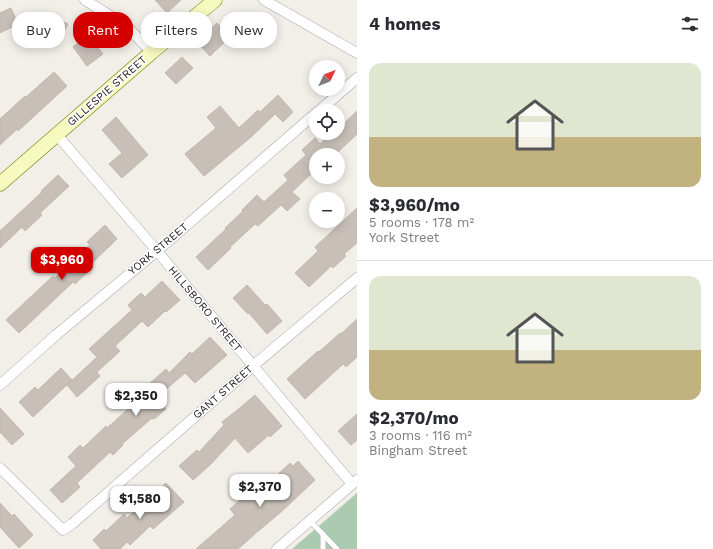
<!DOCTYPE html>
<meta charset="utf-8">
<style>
:root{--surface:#fff;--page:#f2f2f3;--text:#2b2b33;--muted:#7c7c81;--line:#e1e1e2;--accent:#d40000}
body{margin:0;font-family:"Work Sans",sans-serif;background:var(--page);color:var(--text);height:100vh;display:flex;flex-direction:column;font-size:15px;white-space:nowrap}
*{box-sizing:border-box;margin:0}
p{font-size:13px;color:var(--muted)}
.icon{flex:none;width:22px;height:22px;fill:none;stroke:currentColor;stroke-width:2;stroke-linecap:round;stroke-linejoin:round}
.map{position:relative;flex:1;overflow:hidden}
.side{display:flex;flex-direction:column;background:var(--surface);width:356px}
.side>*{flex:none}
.guide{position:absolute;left:12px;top:12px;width:285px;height:36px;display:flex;gap:8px}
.needle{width:26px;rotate:47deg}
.buttons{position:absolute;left:309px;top:60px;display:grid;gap:8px}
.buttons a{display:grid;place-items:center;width:36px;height:36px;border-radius:50%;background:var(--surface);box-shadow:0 2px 10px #0003;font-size:20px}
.price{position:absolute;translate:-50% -34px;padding:0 9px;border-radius:8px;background:#fff;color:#222;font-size:13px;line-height:26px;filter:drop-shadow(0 1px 2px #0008)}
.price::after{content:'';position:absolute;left:50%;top:24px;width:12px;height:9px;margin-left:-6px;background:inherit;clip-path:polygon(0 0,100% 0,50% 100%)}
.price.selected{background:var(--accent);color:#fff}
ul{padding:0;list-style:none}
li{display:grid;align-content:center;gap:8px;height:212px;padding:0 12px}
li+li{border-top:1px solid var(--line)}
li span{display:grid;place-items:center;height:124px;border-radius:12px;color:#555}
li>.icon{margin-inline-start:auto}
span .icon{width:72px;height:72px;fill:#fffc;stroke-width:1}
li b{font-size:17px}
h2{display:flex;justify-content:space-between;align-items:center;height:48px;padding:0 12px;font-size:17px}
.tag{padding:0 14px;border-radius:16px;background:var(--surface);box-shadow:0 2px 10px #0003;font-size:14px;line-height:36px}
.tag.selected{background:var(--accent);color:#fff}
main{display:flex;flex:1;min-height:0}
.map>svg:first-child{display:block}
.cemetery{fill:#aacbaf}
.building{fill:#c7bfb8;stroke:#c4b6ab}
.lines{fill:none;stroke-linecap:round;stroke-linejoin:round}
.lane-casing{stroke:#a9a9a9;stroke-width:6}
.street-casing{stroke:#a9a9a9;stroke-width:11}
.secondary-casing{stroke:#707d05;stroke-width:15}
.lane{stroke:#fff;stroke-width:5}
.street{stroke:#fff;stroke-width:10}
.secondary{stroke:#f7fabf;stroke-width:14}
.labels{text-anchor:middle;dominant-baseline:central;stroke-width:3;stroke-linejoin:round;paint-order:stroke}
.street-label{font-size:11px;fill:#222;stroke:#fff}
</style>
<main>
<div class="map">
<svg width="357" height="549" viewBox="0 0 357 549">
<rect width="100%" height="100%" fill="#f2efe9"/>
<!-- cemetery -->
<path class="cemetery" d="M357,493v56h-65z"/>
<!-- building -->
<g class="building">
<path d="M155,0h26l-14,13z"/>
<path d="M11,8l7,16 -18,9v-20z"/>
<path d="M45,12l23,12 -9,17 -23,-12z"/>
<path d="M217,23l13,14 -20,19 -13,-14z"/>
<path d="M88,35l15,19 -16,12 -14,-19z"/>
<path d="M182,57l11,11 -17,16 -11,-11z"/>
<path d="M54,72l13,14 -49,45 -1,-2 -17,16v-26l25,-23 1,1z"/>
<path d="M278,95l15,17 -10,10 -8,-8 -24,23 -47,39 -19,-22 31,-26 -9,-11 13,-11 19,22 19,-18 2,2z"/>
<path d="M357,111v23l-20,19 -3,-4 -6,6h-12v14l-24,23 8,7 -13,12 -6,-6 -23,21 -3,-2 -25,23 1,1 -23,22 -12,-13 30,-28 -1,-1 18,-17 -1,-1 15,-15 7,7 24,-22 -4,-5 22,-20 -4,-5 13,-12 5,6 11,-11h7v-4z"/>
<path d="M116,117l32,38 -26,23 -13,-14 13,-11 -20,-23z"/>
<path d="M58,175l11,11 -29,27 2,2 -17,16 -3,-4 -22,21v-17l42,-39 -1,-1z"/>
<path d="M357,208v35l-13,11 2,2 -13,12 -2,-2 -22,21 -14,-14 23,-22 -3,-4z"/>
<path d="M105,225l12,14 -26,25 2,3 -18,17 -2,-2 -54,51 -13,-13 47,-44 2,2 35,-33 -3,-3z"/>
<path d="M162,281l18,19 -14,12 -1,-1 -17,16 -6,-6 -27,25 5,5 -23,21 3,4 -23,21 -10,-12 30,-28 -8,-8 43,-39 -4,-5 13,-12 4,4z"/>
<path d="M247,285l18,20 2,-1 15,17 -15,13 -18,-21 -1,1 -15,-16z"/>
<path d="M357,319v38l-11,10 -3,-3 -38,35 -18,-20 31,-28 1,1 21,-19 1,1z"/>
<path d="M210,337l17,18 -32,28 -10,-10 -29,25 10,11 -12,10 -2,-1 -30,26 1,1 -10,10 -3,-3 -33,31 3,4 -18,16 -12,-13 26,-24 -8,-9 12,-12 3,3 23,-22 1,2 37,-33 -3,-4 25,-22 3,4 21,-21 2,2z"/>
<path d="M61,368l11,12 -39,37 -14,-15 16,-15 3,3z"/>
<path d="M255,395l27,31 -12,11 -1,-2 -21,18 -13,-15 -25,27 -17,15 -14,-14 18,-16 2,2 25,-27 -2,-3 13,-10z"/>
<path d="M0,408l24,26 -12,11 -12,-13z"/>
<path d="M357,414v26l-6,5 -13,-14z"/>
<path d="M298,461l17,19 -34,32 -24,20 -19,17h-42l39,-34 -5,-6 10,-9 -1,-1 13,-11 5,6 33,-31 3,3z"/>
<path d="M166,483l18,19 -31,27 -3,-3 -20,19 -3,-3 -7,7h-19l-8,-9 11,-11 2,2 18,-17 3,4z"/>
<path d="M0,503l12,13 2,-2 19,21 -14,13 -19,-21z"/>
</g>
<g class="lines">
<!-- lane casing -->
<g class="lane-casing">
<g id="lane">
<path d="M310,521l27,28"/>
<path d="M323,534v15"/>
</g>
</g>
<!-- street casing -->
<g class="street-casing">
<g id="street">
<path d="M85,0l40,25 27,27"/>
<path d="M264,0l93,53"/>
<path d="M319,111l38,-33"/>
<path d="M57,135l100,116 195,233"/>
<path d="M0,385l56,-50 101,-84 159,-138"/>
<path d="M0,468l63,62 9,-6 181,-158 104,-88"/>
<path d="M277,549l80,-69"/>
</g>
</g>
<!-- secondary casing -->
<g class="secondary-casing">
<path id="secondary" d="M0,184l152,-132 63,-52"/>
</g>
<!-- lane -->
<use href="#lane" class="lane"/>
<!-- street -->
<use href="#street" class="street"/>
<!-- secondary -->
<use href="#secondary" class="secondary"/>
</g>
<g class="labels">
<!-- street labels -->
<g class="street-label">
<text transform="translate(107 91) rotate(-41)">GILLESPIE STREET</text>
<text transform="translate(158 249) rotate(-40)">YORK STREET</text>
<text transform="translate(205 309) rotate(50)">HILLSBORO STREET</text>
<text transform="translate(223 392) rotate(-41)">GANT STREET</text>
</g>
</g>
</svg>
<div class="buttons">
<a><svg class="needle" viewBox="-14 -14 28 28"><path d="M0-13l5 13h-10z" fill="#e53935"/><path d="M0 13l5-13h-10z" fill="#7c7c81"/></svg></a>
<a><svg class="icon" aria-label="locate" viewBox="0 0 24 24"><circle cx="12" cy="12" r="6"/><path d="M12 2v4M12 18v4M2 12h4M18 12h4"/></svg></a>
<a>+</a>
<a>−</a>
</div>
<b class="price selected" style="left:62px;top:281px">$3,960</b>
<b class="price" style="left:136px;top:417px">$2,350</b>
<b class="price" style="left:260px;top:508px">$2,370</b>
<b class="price" style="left:140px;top:520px">$1,580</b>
<div class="guide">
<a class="tag">Buy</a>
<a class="tag selected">Rent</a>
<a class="tag">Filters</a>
<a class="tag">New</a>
</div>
</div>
<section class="side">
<h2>4 homes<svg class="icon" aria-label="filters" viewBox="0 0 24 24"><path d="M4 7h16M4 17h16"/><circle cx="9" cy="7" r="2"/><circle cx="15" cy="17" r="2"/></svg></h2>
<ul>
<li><span style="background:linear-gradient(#dfe7d0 60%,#c2b280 0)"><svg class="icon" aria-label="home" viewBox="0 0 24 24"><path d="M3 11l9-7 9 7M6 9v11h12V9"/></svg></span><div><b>$3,960/mo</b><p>5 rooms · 178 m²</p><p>York Street</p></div></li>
<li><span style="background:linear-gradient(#dfe7d0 60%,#c2b280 0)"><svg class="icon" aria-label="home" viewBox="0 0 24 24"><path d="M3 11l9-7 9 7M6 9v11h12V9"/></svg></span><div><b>$2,370/mo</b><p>3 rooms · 116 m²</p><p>Bingham Street</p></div></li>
</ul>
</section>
</main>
